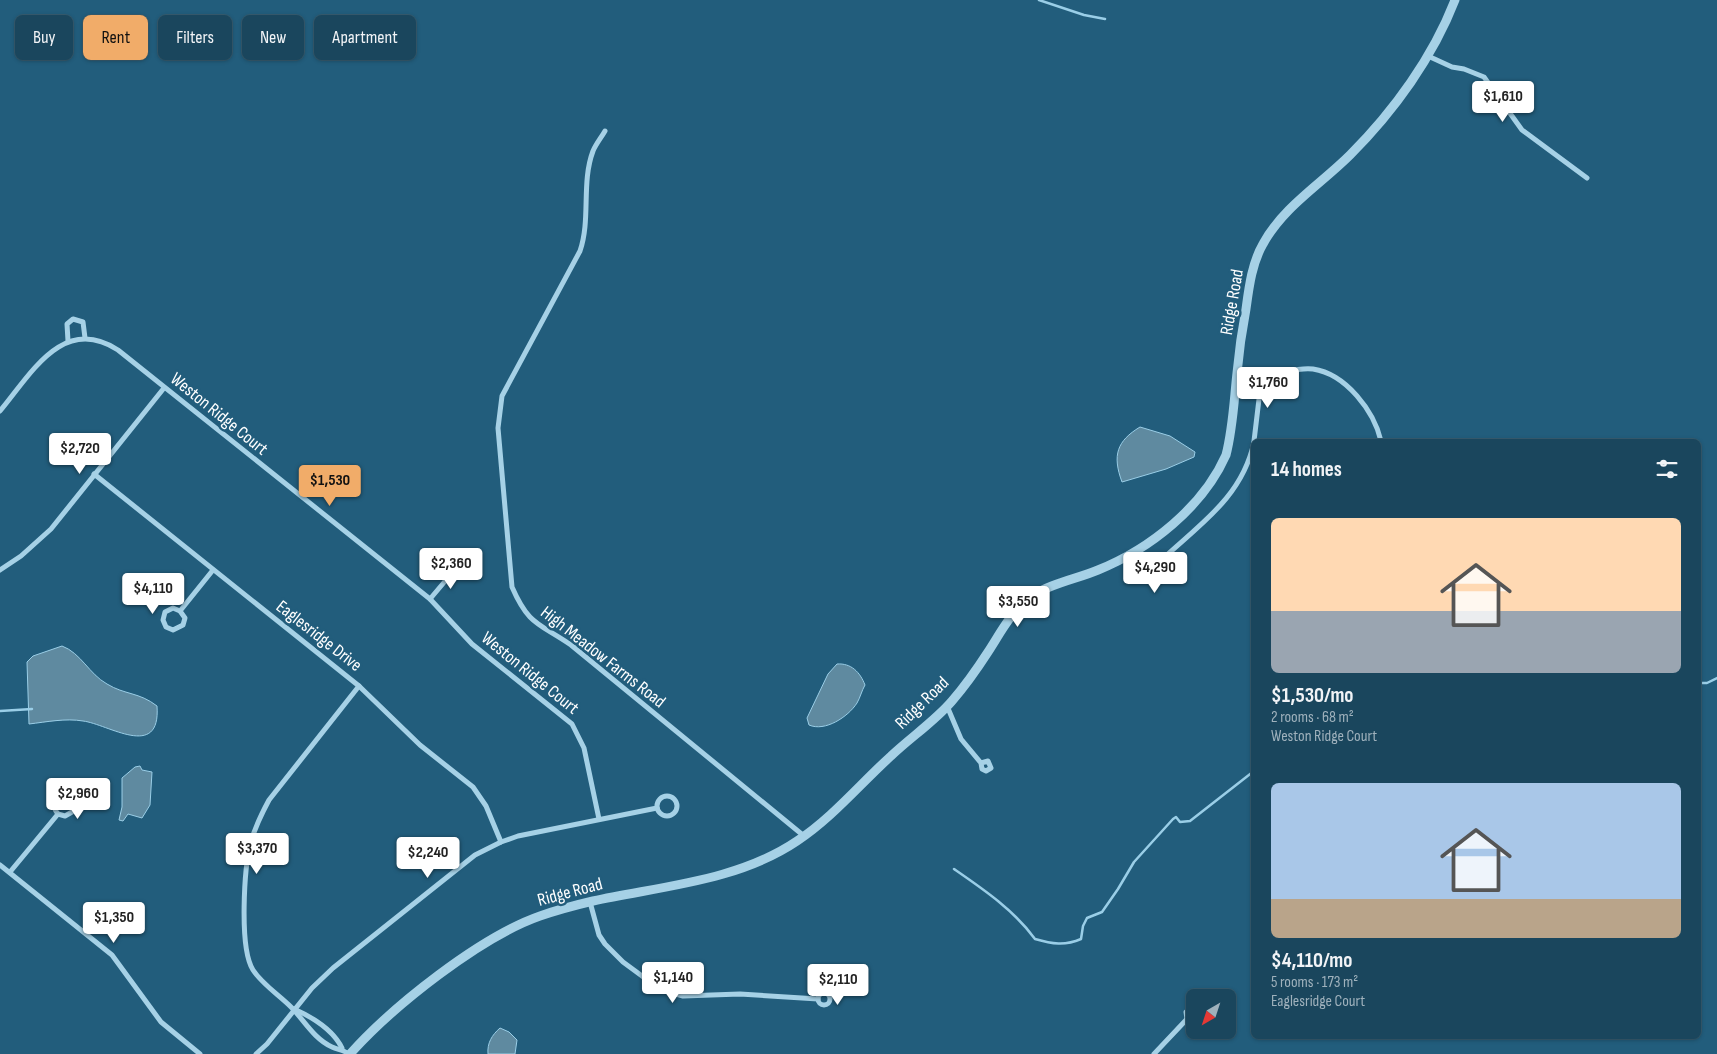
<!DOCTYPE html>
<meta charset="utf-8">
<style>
:root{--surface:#1a465d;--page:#234d63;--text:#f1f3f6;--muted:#9fb1bc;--line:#385e72;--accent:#f1ac69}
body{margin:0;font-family:"Sofia Sans Condensed",sans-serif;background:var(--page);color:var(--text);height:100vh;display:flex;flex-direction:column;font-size:19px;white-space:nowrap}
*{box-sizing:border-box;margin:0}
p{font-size:16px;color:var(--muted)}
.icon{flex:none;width:28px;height:28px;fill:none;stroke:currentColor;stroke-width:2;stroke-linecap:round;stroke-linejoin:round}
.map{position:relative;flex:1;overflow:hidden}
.drawer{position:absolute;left:1251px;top:439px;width:450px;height:600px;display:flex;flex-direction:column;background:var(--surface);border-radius:8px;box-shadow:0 1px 4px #0004,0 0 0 1px var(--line)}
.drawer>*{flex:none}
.hud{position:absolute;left:15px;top:15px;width:475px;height:45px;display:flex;gap:10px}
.needle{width:32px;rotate:219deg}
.fabs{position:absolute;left:1186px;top:989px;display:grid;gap:10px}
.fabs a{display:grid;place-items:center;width:50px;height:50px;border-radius:8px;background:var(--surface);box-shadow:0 1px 4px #0004,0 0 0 1px var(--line);font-size:25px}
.price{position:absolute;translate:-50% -42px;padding:0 11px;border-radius:5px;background:#fff;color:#222;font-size:16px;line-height:32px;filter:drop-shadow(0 1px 2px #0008)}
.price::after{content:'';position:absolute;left:50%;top:30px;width:15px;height:11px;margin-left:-8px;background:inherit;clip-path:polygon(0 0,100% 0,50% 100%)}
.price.on{background:var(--accent);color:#111}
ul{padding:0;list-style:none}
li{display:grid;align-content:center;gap:10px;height:265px;padding:0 20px}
li span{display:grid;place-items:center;height:155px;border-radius:8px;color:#555}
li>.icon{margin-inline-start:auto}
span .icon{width:90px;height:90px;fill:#fffc;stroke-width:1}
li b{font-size:21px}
h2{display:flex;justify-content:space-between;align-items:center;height:60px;padding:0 20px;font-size:21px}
.tag{padding:0 18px;border-radius:8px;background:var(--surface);box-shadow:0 1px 4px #0004,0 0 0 1px var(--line);font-size:18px;line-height:45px}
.tag.on{background:var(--accent);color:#111}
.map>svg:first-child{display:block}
.water{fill:#5f8aa0;stroke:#9acee7}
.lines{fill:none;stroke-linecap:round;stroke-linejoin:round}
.stream{stroke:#9acee7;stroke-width:2.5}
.minor{stroke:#a6d1e6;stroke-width:5}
.tertiary{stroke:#a6d1e6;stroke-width:9}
.labels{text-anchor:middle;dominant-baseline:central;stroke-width:5;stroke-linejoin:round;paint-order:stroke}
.street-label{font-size:18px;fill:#fff;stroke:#225d7c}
</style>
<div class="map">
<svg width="1717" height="1054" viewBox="0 0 1717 1054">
<rect width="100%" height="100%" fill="#225d7c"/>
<!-- water -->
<g class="water">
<path d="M1140,427l30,9 25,16 -1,5 -28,12 -44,13c-10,-27 -5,-41 18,-55z"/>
<path d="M62,646c19,7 27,28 45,38 18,11 32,8 50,22 4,55 -49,18 -74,15 -17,-3 -37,1 -54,3l-2,-62 6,-6z"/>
<path d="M837,664c14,-1 23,8 28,21 -3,5 -5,13 -8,18 -9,14 -32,29 -48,22l-2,-7 21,-44z"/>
<path d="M140,766l2,4 10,2 -2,33 -8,13 -14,-4 -5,7 -4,-1 3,-13v-29l13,-11z"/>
<path d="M500,1028l9,4 8,8 -2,14h-27c-1,-11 4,-19 12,-26z"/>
</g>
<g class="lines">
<!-- stream -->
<g class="stream">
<path d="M1039,0l45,15 21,4"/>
<path d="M1699,683h8l10,-5"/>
<path d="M0,711l32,-2"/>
<path d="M954,869c29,20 60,41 81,70 17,5 30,7 46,0l2,-13 4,-8 15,-6 16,-23 16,-27 39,-43 3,-2 4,5 10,-1 64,-50"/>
</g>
<!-- minor -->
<g class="minor">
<path d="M1428,56l24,11 12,2 20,8 38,53 65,48"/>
<path d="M605,131c-4,7 -9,13 -12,20 -12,32 -2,68 -13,100l-78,145 -4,32 14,159c17,39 27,36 59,58l233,191"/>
<path d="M68,341l-1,-17 6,-5 10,3 2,16"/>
<path d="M1237,371c13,1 26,4 38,3 12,-2 26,-7 38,-5 33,5 61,42 68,72"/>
<path d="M0,411c31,-37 63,-97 118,-61l312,249 42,45 100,80 12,24 15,71"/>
<path d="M1254,441l8,-67"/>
<path d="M94,474l265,212 61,59 53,42 13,19 15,36"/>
<path d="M1157,566l7,6v6l-9,6 -7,-5 1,-7c41,-42 92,-69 105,-130"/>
<path d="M0,570l21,-14 30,-27 113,-141"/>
<path d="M430,599l27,-32"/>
<path d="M180,611l5,7 -2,7 -10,5 -7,-3 -3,-7 2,-8 8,-4 7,3 33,-41"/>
<path d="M947,706l14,33 20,24 1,6 4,2 5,-3 -3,-7 -7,2"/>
<circle cx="667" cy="806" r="10"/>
<path d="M0,865l112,90 49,67 39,32"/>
<path d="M10,872l48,-58 7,2 7,-4 2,-10 -5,-6 -9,-1c-8,5 -8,12 -2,19"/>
<path d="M590,902l9,33 6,9 18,18 38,28 22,6 57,-2 78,5"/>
<circle cx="824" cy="999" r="6"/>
<path d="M294,1009c18,8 39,21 48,39"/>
<path d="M1187,1019l-1,-7 4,-3 5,2"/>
<path d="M1187,1019h8"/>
<path d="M256,1054l11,-10 45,-56 21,-20 142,-113 26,-13 17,-6 139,-28"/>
<path d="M349,1054c-7,-5 -11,-4 -17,-7 -18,-8 -28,-27 -41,-40 -12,-12 -29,-23 -38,-37 -14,-22 -9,-103 -2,-128 4,-15 11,-29 18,-42l90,-114"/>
<path d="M1154,1054l33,-35"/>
</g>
<!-- tertiary -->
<path class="tertiary" d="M350,1054c43,-48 130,-117 190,-138 17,-6 36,-11 53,-15 69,-15 145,-20 204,-60 35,-23 63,-57 94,-85 20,-19 44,-35 61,-55 13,-15 25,-32 36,-49 13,-20 24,-42 44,-56 19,-13 45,-17 66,-26 52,-21 105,-63 128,-115 7,-27 8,-55 11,-82 2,-22 5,-43 9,-64 3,-22 6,-46 17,-65 20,-37 58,-60 87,-89 44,-44 83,-98 105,-155"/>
</g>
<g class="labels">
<!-- street labels -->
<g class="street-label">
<text transform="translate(1232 302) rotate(-80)">Ridge Road</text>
<text transform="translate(219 414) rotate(39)">Weston Ridge Court</text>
<text transform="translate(319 636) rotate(38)">Eaglesridge Drive</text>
<text transform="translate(603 657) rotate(38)">High Meadow Farms Road</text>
<text transform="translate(530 673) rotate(39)">Weston Ridge Court</text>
<text transform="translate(922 703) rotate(-44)">Ridge Road</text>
<text transform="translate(570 892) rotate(-15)">Ridge Road</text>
</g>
</g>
</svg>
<div class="fabs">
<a><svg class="needle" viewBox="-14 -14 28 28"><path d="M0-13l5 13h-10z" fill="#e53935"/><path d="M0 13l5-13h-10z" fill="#9fb1bc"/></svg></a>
</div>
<b class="price" style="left:1503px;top:123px">$1,610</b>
<b class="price" style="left:1268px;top:409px">$1,760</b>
<b class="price" style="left:80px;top:475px">$2,720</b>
<b class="price on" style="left:330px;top:507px">$1,530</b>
<b class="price" style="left:451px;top:590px">$2,360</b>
<b class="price" style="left:1155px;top:594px">$4,290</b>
<b class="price" style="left:153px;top:615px">$4,110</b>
<b class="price" style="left:1018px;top:628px">$3,550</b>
<b class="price" style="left:78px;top:820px">$2,960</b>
<b class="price" style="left:257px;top:875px">$3,370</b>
<b class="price" style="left:428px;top:879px">$2,240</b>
<b class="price" style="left:114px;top:944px">$1,350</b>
<b class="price" style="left:673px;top:1004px">$1,140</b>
<b class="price" style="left:838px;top:1006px">$2,110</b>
<div class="hud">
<a class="tag">Buy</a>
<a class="tag on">Rent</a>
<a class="tag">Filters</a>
<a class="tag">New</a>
<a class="tag">Apartment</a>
</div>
<section class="drawer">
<h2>14 homes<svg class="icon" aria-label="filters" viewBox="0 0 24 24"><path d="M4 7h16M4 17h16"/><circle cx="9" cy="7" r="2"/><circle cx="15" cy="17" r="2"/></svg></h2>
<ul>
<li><span style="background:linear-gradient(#ffd9b3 60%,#9aa5b1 0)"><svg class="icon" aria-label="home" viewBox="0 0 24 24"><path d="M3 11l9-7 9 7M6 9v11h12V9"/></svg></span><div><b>$1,530/mo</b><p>2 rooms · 68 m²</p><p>Weston Ridge Court</p></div></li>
<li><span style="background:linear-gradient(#a9c7e8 75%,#b9a48a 0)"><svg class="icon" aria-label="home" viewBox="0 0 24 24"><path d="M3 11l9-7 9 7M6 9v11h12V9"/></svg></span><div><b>$4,110/mo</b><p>5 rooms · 173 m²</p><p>Eaglesridge Court</p></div></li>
</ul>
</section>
</div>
